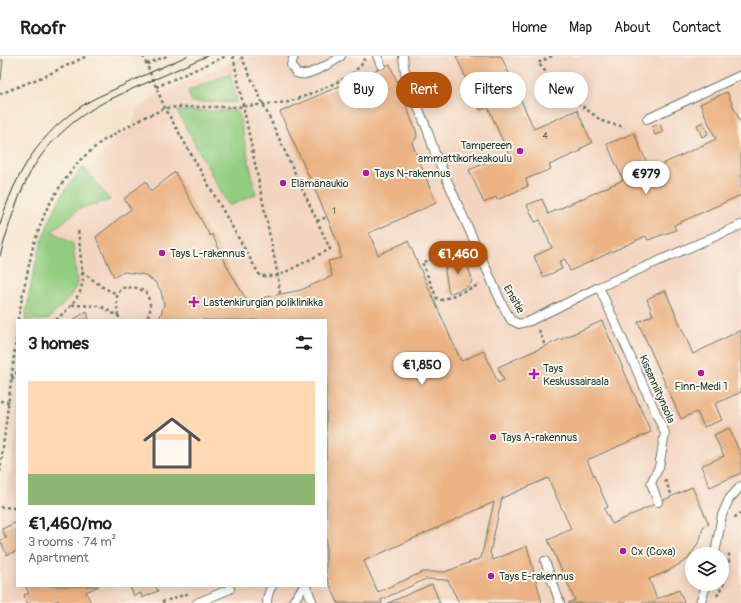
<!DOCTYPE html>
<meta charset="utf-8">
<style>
:root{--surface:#fff;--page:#f2f2f2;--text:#202124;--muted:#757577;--line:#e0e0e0;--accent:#b45309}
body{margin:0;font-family:Pangolin,sans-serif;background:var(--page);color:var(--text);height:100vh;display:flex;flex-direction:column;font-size:15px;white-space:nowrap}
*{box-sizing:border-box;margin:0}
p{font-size:13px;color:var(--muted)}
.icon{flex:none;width:22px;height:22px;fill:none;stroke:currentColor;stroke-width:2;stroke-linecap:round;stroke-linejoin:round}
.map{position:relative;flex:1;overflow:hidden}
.sheet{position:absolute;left:16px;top:263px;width:311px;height:268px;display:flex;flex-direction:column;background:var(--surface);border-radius:0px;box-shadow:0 2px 10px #0003}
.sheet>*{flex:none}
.hud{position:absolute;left:339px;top:16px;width:342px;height:36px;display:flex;gap:8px}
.controls{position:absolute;left:685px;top:491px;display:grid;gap:8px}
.controls a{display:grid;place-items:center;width:44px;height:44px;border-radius:50%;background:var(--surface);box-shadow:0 2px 10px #0003;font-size:20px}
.price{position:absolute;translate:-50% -34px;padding:0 9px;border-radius:14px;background:#fff;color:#222;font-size:13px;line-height:26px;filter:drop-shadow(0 1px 2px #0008)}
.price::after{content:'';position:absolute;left:50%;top:24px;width:12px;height:9px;margin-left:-6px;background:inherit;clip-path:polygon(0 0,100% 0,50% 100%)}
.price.on{background:var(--accent);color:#fff}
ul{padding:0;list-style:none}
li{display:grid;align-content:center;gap:8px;height:212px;padding:0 12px}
li span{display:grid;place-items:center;height:124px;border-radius:0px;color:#555}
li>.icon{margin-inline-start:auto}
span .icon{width:72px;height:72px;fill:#fffc;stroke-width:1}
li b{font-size:17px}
h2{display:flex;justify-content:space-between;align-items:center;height:48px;padding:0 12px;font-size:17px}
.pill{padding:0 14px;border-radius:18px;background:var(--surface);box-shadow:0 2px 10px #0003;font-size:14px;line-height:36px}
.pill.on{background:var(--accent);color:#fff}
header{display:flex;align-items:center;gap:24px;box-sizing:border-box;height:56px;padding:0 20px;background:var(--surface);border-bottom:1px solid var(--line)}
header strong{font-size:19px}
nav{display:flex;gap:22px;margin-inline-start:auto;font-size:14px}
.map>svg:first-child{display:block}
.built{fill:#f3d4bf;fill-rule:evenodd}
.green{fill:#93cd81;stroke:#59855a}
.building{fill:#ebb384;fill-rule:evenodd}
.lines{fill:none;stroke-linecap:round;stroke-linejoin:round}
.service-casing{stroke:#6a786a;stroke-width:10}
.path{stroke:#6a786a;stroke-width:2.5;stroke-dasharray:3 3;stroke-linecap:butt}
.service{stroke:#fff;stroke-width:8}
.tram{stroke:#1f3d34;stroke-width:1}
.poi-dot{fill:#b5179e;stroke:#fbf7ec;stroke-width:1.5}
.labels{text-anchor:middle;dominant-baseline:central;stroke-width:4;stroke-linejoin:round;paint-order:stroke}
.number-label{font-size:9px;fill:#525a48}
.poi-label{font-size:11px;fill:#1f3d34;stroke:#fbf7ec;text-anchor:start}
.street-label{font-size:11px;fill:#1f3d34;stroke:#fbf7ec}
</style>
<header>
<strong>Roofr</strong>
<nav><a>Home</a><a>Map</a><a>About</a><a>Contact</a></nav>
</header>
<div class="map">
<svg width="741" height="547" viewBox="0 0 741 547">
<rect width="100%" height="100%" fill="#fbf7ec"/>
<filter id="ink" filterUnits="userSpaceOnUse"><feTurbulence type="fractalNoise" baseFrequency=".025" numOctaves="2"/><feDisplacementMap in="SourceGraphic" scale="8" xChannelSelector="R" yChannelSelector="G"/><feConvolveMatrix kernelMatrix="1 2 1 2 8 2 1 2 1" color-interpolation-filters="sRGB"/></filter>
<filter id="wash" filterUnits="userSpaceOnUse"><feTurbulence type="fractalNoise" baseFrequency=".012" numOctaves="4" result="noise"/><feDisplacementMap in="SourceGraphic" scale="16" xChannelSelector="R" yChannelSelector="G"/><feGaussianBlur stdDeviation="0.9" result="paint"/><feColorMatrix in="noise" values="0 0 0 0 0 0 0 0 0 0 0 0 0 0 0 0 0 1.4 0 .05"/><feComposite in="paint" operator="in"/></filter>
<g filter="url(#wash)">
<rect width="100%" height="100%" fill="#f6e5ce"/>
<!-- built -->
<path class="built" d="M246,0h495v547h-741v-87l12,-50 5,-39v159h309v-266h-295l8,-62 25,-59 51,-60 16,-10 7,-21 16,-11zM692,498h30v30h-30z"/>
<!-- green -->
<g class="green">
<path d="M230,17l7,29h-45l-4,-11z"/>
<path d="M177,55h61l18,83 -27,12z"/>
<path d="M83,110l27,34 -30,8 -28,23 21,13 4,40 -7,13 -14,15 -9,8h-22c7,-47 16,-94 43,-134 5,-7 10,-13 15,-20z"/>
</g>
<g id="blocks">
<!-- building -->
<g class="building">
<path d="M456,0h45l33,73 43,-19 15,33 -12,6 1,2 -32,14 2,4 -25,10 2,7 -31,14 -1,-3 -12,6 -15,-33 39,-17 -20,-46 -8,3z"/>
<path d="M0,4h3l-2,20h-1z"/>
<path d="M390,8l26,67 1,5 -2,4 -3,3 24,60 -67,30 9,22 30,-14 53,120 23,-10 14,32 6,-3 -6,-13 104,-46 49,111 -64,28 21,47 -4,2 8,15 80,-37 17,37 -6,3 -3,13 -12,19 -18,11 -21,9 8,20 22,-9 5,12 -1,1h-115l7,-3 -27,-60 23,-11 -23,-51 -46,20 -12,55 3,7 34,-14 15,57h-83l-11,-23 -22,-1 -45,21 1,3h-44l-12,-27v-256h-167l5,-15 -3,-14 -6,-9 -10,-7 -11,-2 -10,-1 -10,5 -18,-40 35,-28 -7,-10 22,-18 5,11 24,-20 35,64 2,-2 17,36 18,31 54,-11 31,-14 -4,-15 13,-3 -2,-12 -12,-29 -47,-105zM494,446l-13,56 -36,14h-22l-45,20 -14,-31z"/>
<path d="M727,36l14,32v71l-67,30 2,5 -28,10 -2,-4 -76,35 -5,-12 -6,3 3,7 -19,8 -9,-21 18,-8 -12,-28 -5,2 -8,-17 15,-6 6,15 75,-34 -16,-36 27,-11 16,37 66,-31 -16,-35z"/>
<path d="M703,66l5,12 -6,3 -5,-12z"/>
<path d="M660,68l3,8 -8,3 -3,-8z"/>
<path d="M463,199l8,20 1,6 -3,5 -20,8 -4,-23 1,-6 3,-3z"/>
<path d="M665,234l28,64 48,-24v62l-26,12 7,16 -18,7 -7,-15 -16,7 -43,-97 15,-7 -6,-16z"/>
<path d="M87,255l2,9h-16z"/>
<path d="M729,372l12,27v18l-31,14 -9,-21 23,-10 -10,-21z"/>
<path d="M17,466v29l-10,4 -7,-15 6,-2 -4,-9z"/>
<path d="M432,528l8,19h-52z"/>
<path d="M29,530h70l-13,6 5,11h-31l-2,-3 -7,3h-24l-3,-8 5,-2 -3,-6z"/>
<path d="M130,530h25l3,5 -16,7 -1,-5 -7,3z"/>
</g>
</g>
</g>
<g filter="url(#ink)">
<use href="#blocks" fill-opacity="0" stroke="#6a786a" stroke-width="1"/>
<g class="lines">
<!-- service casing -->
<g class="service-casing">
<g id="service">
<path d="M294,0l-3,9 5,8c3,1 6,2 9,1 8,-1 31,-13 36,-18"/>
<path d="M377,0l4,9"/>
<path d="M403,0l2,17 6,17 16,39 8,24 67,151 9,16 8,4 11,-3 69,-34 142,-62"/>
<path d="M647,63l94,-44"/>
<path d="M599,231l66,146 -6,34 -8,16 7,19"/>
<path d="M715,498l7,-39 7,-16 12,-13"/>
<path d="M545,505l15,42"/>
<path d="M306,530l7,17"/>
<path d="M197,547l33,-14"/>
<path d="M267,547c0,-6 2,-12 5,-17"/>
<path d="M292,547l12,-17"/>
<path d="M700,547l7,-19"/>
</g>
</g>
<!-- path -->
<g class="path">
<path d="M143,0l22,52 95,168h18l2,19"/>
<path d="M233,0l45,220 52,-27 -89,-193"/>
<path d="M552,0l-14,7 23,26 17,14 24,18 9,3 14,3"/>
<path d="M147,8l20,-8"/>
<path d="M156,31l70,-31"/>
<path d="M0,38l47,-19 40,-19"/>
<path d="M317,165l10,-4"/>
<path d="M466,191l-26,11 -18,4 15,37 5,1 37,-15v-1"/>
<path d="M82,216l22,16 13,6"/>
<path d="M72,249l28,1 18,10 4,4"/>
<path d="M118,260l-1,-11v-11l6,-6 11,-1 12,5 4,10v10l-4,8"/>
<path d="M18,264l5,-27 10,-47 13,-36 15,-25 18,-24 22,-19 29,-17 17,-9 6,-2 12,-6 13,-1h59l52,-5 29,-11 32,-15 14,-14v-4"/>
<path d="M56,264l16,-15 8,-13 3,-11 -5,-53"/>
<path d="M539,274l6,16"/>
<path d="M12,323l5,-7"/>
<path d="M0,345l9,1"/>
<path d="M0,416l17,-140"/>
<path d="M665,424l7,16"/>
<path d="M0,451l17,1"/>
<path d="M735,462l1,-2 5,-3"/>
<path d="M717,540l8,-15 4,-18v-12"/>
<path d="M162,546l28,-9"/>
</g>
<!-- service -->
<use href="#service" class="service"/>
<!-- tram -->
<g class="tram">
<path d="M0,169c14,-50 40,-93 85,-121 9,-6 20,-10 30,-15 23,-11 47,-22 72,-33"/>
<path d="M0,200c8,-28 16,-56 30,-83 18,-33 51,-61 85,-76 12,-6 24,-11 36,-16 19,-8 37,-17 56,-25"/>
</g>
</g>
</g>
<!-- markers -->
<g class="poi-dot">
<circle cx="520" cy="95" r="4"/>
<circle cx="366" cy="117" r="4"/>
<circle cx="283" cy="127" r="4"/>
<circle cx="162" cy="197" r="4"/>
<path d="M192 240h4v4h4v4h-4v4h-4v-4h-4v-4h4z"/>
<circle cx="701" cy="317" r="4"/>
<path d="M532 312h4v4h4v4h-4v4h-4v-4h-4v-4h4z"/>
<circle cx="493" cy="381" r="4"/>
<circle cx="623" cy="495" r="4"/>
<circle cx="491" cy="520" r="4"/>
</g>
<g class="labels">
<!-- number labels -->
<g class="number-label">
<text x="545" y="80">4</text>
<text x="334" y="155">1</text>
</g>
<!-- poi labels -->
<g class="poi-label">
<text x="512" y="89" text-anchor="end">Tampereen<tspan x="512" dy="13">ammattikorkeakoulu</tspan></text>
<text x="374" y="117">Tays N-rakennus</text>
<text x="291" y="127">Elämänaukio</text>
<text x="170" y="197">Tays L-rakennus</text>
<text x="203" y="246">Lastenkirurgian poliklinikka</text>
<text x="543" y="312">Tays<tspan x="543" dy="13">Keskussairaala</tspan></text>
<text x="701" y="330" text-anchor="middle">Finn-Medi 1</text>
<text x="501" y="381">Tays A-rakennus</text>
<text x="631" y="495">Cx (Coxa)</text>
<text x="499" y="520">Tays E-rakennus</text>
</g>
<!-- street labels -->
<g class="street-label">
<text transform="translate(514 243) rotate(60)">Ensitie</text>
<text transform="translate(657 333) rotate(66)">Kissanniitynsola</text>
</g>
</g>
</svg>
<div class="controls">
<a><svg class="icon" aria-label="layers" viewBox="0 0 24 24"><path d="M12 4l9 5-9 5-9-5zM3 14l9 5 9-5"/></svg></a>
</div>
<b class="price" style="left:646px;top:139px">€979</b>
<b class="price on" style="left:458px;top:219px">€1,460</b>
<b class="price" style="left:422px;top:330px">€1,850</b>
<div class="hud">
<a class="pill">Buy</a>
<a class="pill on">Rent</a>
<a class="pill">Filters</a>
<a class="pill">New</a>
</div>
<section class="sheet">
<h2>3 homes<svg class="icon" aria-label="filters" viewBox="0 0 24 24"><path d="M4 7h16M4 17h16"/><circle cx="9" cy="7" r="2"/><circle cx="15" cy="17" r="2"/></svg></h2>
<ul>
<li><span style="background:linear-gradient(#ffd9b3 75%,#8fb573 0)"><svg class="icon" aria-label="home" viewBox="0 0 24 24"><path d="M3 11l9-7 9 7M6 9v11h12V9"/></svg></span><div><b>€1,460/mo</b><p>3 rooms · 74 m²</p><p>Apartment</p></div></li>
</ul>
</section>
</div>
